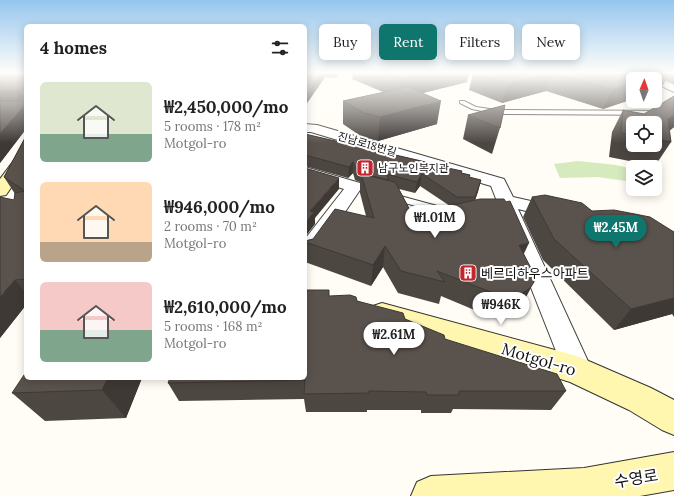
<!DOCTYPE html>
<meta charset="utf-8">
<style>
:root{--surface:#fff;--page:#f6f6f6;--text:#222;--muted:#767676;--accent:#0f766e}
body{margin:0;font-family:Lora,"Noto Sans KR",serif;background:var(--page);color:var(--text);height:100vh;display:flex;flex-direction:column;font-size:15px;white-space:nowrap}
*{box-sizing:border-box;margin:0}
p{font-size:13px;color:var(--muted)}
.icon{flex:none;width:22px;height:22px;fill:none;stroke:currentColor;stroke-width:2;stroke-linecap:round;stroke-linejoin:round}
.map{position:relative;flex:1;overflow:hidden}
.details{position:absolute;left:24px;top:24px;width:283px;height:356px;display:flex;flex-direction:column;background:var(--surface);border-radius:6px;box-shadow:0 2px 10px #0003}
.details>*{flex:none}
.guide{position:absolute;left:319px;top:24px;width:295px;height:36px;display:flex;gap:8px}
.needle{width:26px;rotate:2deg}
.buttons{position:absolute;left:626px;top:72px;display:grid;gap:8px}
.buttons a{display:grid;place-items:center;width:36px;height:36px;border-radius:6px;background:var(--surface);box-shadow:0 2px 10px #0003;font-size:20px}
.price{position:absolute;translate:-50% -34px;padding:0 9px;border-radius:14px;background:#fff;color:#222;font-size:13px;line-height:26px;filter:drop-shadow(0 1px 2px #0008)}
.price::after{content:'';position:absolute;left:50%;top:24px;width:12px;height:9px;margin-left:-6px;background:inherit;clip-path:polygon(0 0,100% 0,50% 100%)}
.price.on{background:var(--accent);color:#fff}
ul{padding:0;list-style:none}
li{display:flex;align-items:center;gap:12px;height:100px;padding:0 16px}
li span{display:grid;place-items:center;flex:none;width:112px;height:80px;border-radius:6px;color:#555}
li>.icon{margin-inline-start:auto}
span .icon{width:48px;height:48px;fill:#fffc;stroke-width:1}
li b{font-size:17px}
h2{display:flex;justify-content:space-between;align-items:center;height:48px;padding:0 16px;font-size:17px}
.pill{padding:0 14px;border-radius:6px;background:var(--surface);box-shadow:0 2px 10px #0003;font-size:14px;line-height:36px}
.pill.on{background:var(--accent);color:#fff}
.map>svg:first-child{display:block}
.green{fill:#d5ebbd}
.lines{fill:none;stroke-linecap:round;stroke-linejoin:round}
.lane-casing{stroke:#444;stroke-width:2}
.street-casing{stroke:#444;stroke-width:2}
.secondary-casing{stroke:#333;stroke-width:2}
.lane{fill:#fff;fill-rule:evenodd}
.street{fill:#fff;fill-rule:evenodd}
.secondary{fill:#fff6b0;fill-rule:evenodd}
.wall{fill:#4d4742;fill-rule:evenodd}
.shaded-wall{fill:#3f3936}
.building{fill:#5a524d;stroke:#3f3936}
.labels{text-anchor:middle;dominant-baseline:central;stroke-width:4;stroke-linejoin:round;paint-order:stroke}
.far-street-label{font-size:11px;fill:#111;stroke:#fff}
.far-poi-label{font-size:11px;fill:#111;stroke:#fff;text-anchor:start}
.poi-label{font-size:13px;fill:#111;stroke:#fff;text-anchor:start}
.near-street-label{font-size:16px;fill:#111;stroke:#fff}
</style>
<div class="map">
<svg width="674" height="496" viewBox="0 0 674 496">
<rect width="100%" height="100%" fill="#fffdf5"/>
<!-- green -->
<path class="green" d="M578,161l38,4 17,4v13l-35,-5 -38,1 -6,-14z"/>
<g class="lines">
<!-- lane casing -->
<g class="lane-casing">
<g id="lane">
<path d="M460,101h4l12,6 21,3 177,1v4l-177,-1 -25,-5 -12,-6z"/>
<path d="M393,194l59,16 1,2 -4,3 -59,-16 -1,-2 1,-2z"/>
</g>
</g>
<!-- street casing -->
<g class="street-casing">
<g id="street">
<path d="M655,76l19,9v7l-19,-9v-4h-5z"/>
<path d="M305,124l12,1 187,54 9,18 49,11 2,4 -2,4 -7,2 -37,-9 74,161 -5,9 -10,4 -10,-4 -76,-193 -180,-54h-6z"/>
<path d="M305,167l55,16 2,4 -49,72 -8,2v-22l39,-50 -39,-12z"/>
</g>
</g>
<!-- secondary casing -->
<g class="secondary-casing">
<g id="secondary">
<path d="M26,149v17l-20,29 -6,1v-17l21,-28z"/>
<path d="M382,303l195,53 74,32 23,12v35l-12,-5 -33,-20 -59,-28 -197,-62 -4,-7 4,-7z"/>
<path d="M674,452v38l-34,6h-229l6,-14 14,-6 153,-8z"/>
</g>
</g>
<!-- lane -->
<use href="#lane" class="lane"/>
<!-- street -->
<use href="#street" class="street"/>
<!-- secondary -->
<use href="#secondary" class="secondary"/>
</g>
<!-- wall -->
<g class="wall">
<path d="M0,73h26v56l-26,34z"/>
<path d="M305,73h34l-3,5 -11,-1 -20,29z"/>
<path d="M353,73h116l-2,9 -44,11 14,31 -59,17 -16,-4 -19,-13v-23l40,-9 -31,-13z"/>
<path d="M473,73h201v11l-8,-4 -6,10 -27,-11v20l-30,10 -57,-18 -44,12 -33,-13z"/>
<path d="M674,96v31l-5,4 2,11 -16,24 -46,-9 3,-25 11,-22 21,4zM633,123h22v22h-22z"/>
<path d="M468,115l32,13 -8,26 -29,-15z"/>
<path d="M305,134l125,29v1l40,11 -1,2 12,3 -6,21 49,53 -1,49 -5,7 -9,5 -12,1 -13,-2 -43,-18 -2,8 -41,-11 -15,-26 -12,19 -66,-24v-21l8,-2 53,-23 -6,-23v-11l-5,-2 -2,-7 -5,5 -43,-12zM420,186l30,20 -38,8 -13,-25 16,4z"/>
<path d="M26,136v169l-26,33 15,-144 -11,-17z"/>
<path d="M532,197l60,14 82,21v85l-2,-3 -58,16 -71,-70 -20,-43z"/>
<path d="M329,296l28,5 48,18 40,20 121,52 -15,19 -98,-1 -2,4h-30v-3h-54v2h-61l-2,-13 -125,2 -11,-18z"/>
<path d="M26,378h116l-16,40 -81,3 -33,-28z"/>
</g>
<!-- shaded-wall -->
<g class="shaded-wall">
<path d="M322,73h3v4l-20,29v-10z"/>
<path d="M336,73h3l-3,5z"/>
<path d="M424,73h45l-2,9 -69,17 3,-21z"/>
<path d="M550,73h2l-6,18 -44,12 6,-19z"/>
<path d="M665,73h4l-9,17 -5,1v-12h-8z"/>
<path d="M633,83v16l-30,10 9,-19z"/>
<path d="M441,101l-4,23 -59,17 2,-24z"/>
<path d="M26,104v25l-26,34v-29z"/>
<path d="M674,115v12l-16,13 10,-21z"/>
<path d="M353,162v11l-5,5 1,-11z"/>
<path d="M422,174l-2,12 -5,7 2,-11z"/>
<path d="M339,178v11l-24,29v6l-10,13v-13l5,-13z"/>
<path d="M481,180l-3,12 -6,16 3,-11z"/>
<path d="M529,243l-10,21v-19z"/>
<path d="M385,246l-2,21 -12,19 2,-21z"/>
<path d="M15,280l11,13v12l-26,33v-41z"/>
<path d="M534,282l-11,21 -5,7 -9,5 11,-21z"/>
<path d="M674,298v14l-2,2 -58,16 17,-21z"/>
<path d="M108,378h34l-16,40 -24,-28z"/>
</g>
<!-- building -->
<g class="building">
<path d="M0,73h26v31l-26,30v-33h18l2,-1v-8l-2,-1h-18z"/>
<path d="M305,73h17l-17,23z"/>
<path d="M388,73h36l-23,5z"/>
<path d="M476,73h74l-42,11z"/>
<path d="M554,73h111l-18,6h-14v4l-21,7z"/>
<path d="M408,87l33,14 -61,16 -16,-4 -21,-12z"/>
<path d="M674,96v19l-6,4 3,23 -16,-3v-16h-22v12l-12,-2 2,-23 21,4z"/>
<path d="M505,105l-5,23 -32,-13z"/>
<path d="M305,134l125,29 -1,1 33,7 -1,2 9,2 -1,2 12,3 -6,17h-18l-35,-23 -5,8 -31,-8 3,6 -25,-6 -3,-4 -5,-1 -3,-7 -4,5 -44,-12z"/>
<path d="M26,136v143l-11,1 -15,17v-100l14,3 1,-7 10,-2 -21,-14z"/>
<path d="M305,168l34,10 -29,33 4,1 -9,12z"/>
<path d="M361,174l34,8 17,32 68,-15h24l2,3 4,-1 19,42 -10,2 15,29v8l-5,7 -9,5 -13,1 -14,-2 -56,-22 8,11 -44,-11 -16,-25 -12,19 -68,-23v-1l8,-2 22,-30 39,9z"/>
<path d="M545,195l37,8 10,8 22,-1 36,7 24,15v66l-43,11 -77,-70 -22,-42z"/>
<path d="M305,290h24v6l21,-1 6,2 1,4 46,12 2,6 39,16 1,4 112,35 9,17h-107v4h-32l-1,-3 -57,-1v2l-65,1 1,-14 -137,3 2,-5h135z"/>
<path d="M26,372v6h82l-6,12 -90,3z"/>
</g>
<!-- sky -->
<linearGradient id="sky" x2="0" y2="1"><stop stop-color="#95c6ee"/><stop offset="0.51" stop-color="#fffefa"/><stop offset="1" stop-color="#fffefa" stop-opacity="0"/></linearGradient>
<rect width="674" height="143" fill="url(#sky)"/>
<!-- icons -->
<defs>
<g id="building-square" transform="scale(0.9)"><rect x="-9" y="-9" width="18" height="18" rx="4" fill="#c4262e" stroke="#fff"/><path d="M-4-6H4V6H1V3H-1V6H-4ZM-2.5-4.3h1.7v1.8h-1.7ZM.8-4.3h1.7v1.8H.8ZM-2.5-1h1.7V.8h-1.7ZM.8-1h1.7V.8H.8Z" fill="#fff"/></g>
</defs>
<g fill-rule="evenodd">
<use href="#building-square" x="365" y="168"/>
<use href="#building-square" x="468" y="273"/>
</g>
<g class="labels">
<!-- far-street labels -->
<g class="far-street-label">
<text transform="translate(367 144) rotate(16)">진남로18번길</text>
</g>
<!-- far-poi labels -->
<g class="far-poi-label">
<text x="378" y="168">남구노인복지관</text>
</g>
<!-- poi labels -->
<g class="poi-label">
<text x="481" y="273">베르디하우스아파트</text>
</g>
<!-- near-street labels -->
<g class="near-street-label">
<text transform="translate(539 359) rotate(17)">Motgol-ro</text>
<text transform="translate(636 478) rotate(-9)">수영로</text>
</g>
</g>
</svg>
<div class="buttons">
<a><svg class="needle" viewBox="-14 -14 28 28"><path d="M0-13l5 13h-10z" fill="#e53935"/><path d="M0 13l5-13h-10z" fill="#767676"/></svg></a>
<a><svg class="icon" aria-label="locate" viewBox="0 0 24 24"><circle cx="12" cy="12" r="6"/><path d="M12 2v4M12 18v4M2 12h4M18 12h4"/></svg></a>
<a><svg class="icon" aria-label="layers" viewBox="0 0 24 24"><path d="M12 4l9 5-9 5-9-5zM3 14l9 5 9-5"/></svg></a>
</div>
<b class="price" style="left:435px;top:239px">₩1.01M</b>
<b class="price on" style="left:616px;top:249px">₩2.45M</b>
<b class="price" style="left:501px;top:326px">₩946K</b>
<b class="price" style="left:394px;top:356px">₩2.61M</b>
<div class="guide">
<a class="pill">Buy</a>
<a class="pill on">Rent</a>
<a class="pill">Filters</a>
<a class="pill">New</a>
</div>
<section class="details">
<h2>4 homes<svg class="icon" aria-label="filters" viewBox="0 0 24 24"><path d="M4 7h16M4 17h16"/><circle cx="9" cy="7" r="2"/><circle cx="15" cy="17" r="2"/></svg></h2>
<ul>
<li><span style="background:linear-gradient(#dfe7d0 65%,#7fa58c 0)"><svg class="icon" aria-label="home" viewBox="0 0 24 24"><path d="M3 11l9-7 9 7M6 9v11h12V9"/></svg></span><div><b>₩2,450,000/mo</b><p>5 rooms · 178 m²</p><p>Motgol-ro</p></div></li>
<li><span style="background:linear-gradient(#ffd9b3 75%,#b9a48a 0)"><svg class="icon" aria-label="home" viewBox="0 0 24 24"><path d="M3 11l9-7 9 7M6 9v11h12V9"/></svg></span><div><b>₩946,000/mo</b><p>2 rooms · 70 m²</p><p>Motgol-ro</p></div></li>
<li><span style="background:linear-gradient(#f6c9c9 60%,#7fa58c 0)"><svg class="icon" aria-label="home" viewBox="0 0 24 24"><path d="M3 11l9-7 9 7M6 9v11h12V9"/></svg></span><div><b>₩2,610,000/mo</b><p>5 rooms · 168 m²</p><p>Motgol-ro</p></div></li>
</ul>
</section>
</div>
